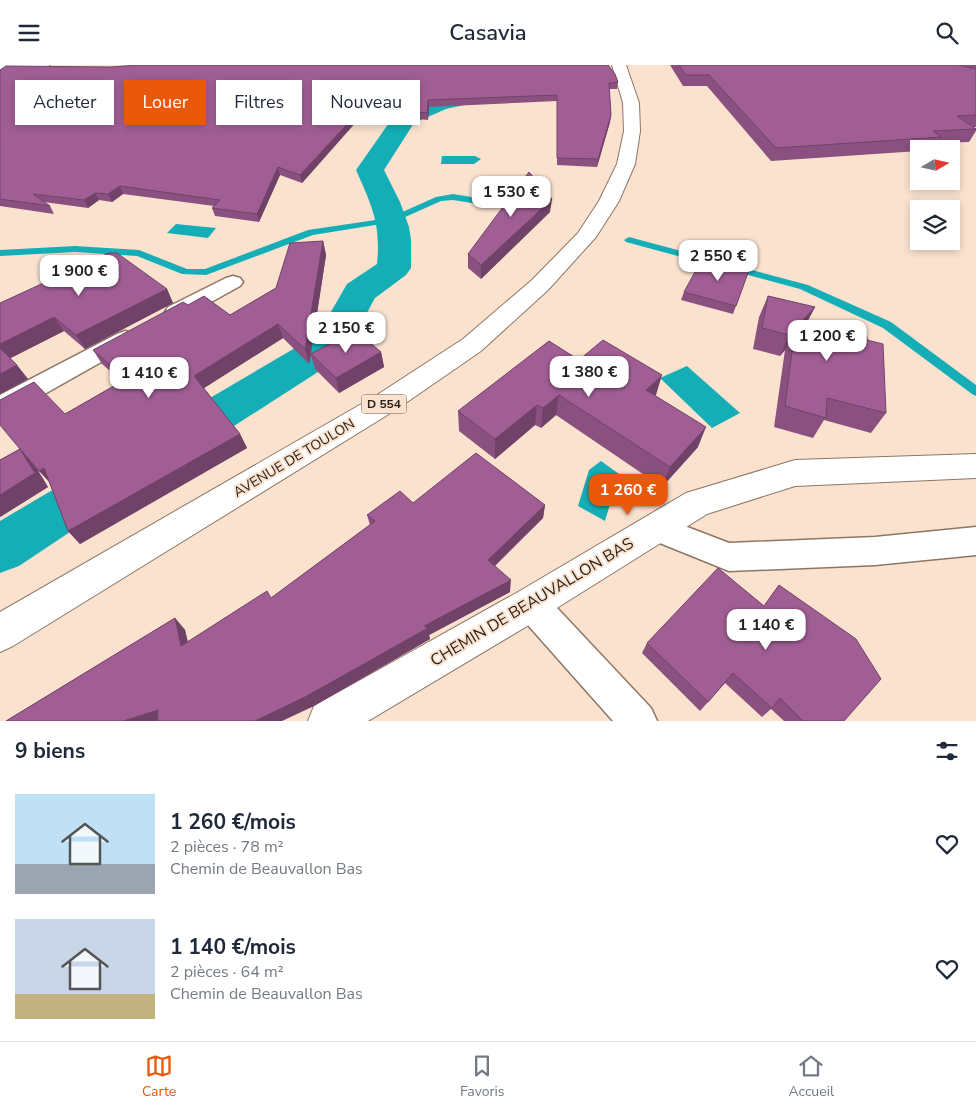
<!DOCTYPE html>
<html lang="fr">
<meta charset="utf-8">
<style>
:root{--surface:#fff;--page:#f2f2f3;--text:#1f2937;--muted:#747a83;--line:#e0e1e3;--accent:#ea580c}
body{margin:0;font-family:"Nunito Sans",sans-serif;background:var(--page);color:var(--text);height:100vh;display:flex;flex-direction:column;font-size:19px;white-space:nowrap}
*{box-sizing:border-box;margin:0}
p{font-size:16px;color:var(--muted)}
.icon{flex:none;width:28px;height:28px;fill:none;stroke:currentColor;stroke-width:2;stroke-linecap:round;stroke-linejoin:round}
.map{position:relative;height:656px;overflow:hidden}
.side{display:flex;flex-direction:column;background:var(--surface);flex:1}
.side>*{flex:none}
.top-card{position:absolute;left:15px;top:15px;width:500px;height:45px;display:flex;gap:10px}
.needle{width:32px;rotate:81deg}
.buttons{position:absolute;left:910px;top:75px;display:grid;gap:10px}
.buttons a{display:grid;place-items:center;width:50px;height:50px;border-radius:0px;background:var(--surface);box-shadow:0 2px 8px #0003;font-size:25px}
.price{position:absolute;translate:-50% -42px;padding:0 11px;border-radius:10px;background:#fff;color:#222;font-size:16px;line-height:32px;filter:drop-shadow(0 1px 2px #0008)}
.price::after{content:'';position:absolute;left:50%;top:30px;width:15px;height:11px;margin-left:-8px;background:inherit;clip-path:polygon(0 0,100% 0,50% 100%)}
.price.current{background:var(--accent);color:#fff}
ul{padding:0;list-style:none}
li{display:flex;align-items:center;gap:15px;height:125px;padding:0 15px}
li span{display:grid;place-items:center;flex:none;width:140px;height:100px;border-radius:0px;color:#555}
li>.icon{margin-inline-start:auto}
span .icon{width:60px;height:60px;fill:#fffc;stroke-width:1}
li b{font-size:21px}
h2{display:flex;justify-content:space-between;align-items:center;height:60px;padding:0 15px;font-size:21px}
.pill{padding:0 18px;border-radius:0px;background:var(--surface);box-shadow:0 2px 8px #0003;font-size:18px;line-height:45px}
.pill.current{background:var(--accent);color:#fff}
header{display:flex;justify-content:space-between;align-items:center;height:65px;padding:0 15px;background:var(--surface);font-size:22px;font-weight:600}
.tabs{display:flex;justify-content:space-around;align-items:center;height:70px;border-top:1px solid var(--line);background:var(--surface);font-size:14px;color:var(--muted)}
.tabs a{display:grid;justify-items:center;gap:2px}
.tabs .current{color:var(--accent)}
.map>svg:first-child{display:block}
.water{fill:#15aeb6}
.lines{fill:none;stroke-linecap:round;stroke-linejoin:round}
.stream{fill:#15aeb6;fill-rule:evenodd}
.canal{fill:#15aeb6;fill-rule:evenodd}
.service-casing{stroke:#8c7665;stroke-width:3}
.minor-casing{stroke:#8c7665;stroke-width:2}
.primary-casing{stroke:#8c7665;stroke-width:2}
.service{fill:#fff;fill-rule:evenodd}
.minor{fill:#fff;fill-rule:evenodd}
.primary{fill:#fff;fill-rule:evenodd}
.wall{fill:#8a5180}
.shaded-wall{fill:#714268}
.building{fill:#a15e95;stroke:#714268}
.labels{text-anchor:middle;dominant-baseline:central;stroke-width:4;stroke-linejoin:round;paint-order:stroke}
.shield{fill:#fae2cf;stroke:#675a4f;stroke-width:1}
.shield-label{font-size:12px;font-weight:bold;fill:#281f18}
.street-label{font-size:14px;fill:#281f18;stroke:#fae2cf}
.near-street-label{font-size:16px;fill:#281f18;stroke:#fae2cf}
</style>
<header><svg class="icon" aria-label="menu" viewBox="0 0 24 24"><path d="M4 6h16M4 12h16M4 18h16"/></svg>Casavia<svg class="icon" aria-label="search" viewBox="0 0 24 24"><circle cx="10" cy="10" r="6"/><path d="M15 15l6 6"/></svg></header>
<div class="map">
<svg width="976" height="656" viewBox="0 0 976 656">
<rect width="100%" height="100%" fill="#fae2cf"/>
<!-- water -->
<g class="water">
<path d="M442,91h33l6,3 -7,5h-33z"/>
<path d="M176,159l40,4 -8,10 -41,-5z"/>
<path d="M687,301l53,47 -28,15 -52,-50z"/>
<path d="M601,396l18,13 -14,47 -27,-15 11,-36z"/>
</g>
<g class="lines">
<!-- stream -->
<g class="stream">
<path d="M453,129l67,11 4,3 -4,3 -67,-11 -12,1 -47,21 -81,13 -107,40 -24,-1 -45,-18 -62,-4 -75,4v-6l75,-4 64,4 48,19h18l103,-39 81,-12 47,-21z"/>
<path d="M629,172l179,48 83,37 85,63v11l-4,-2 -89,-66 -83,-39 -174,-47 -2,-2z"/>
</g>
<!-- canal -->
<g class="canal">
<path d="M488,21l8,2 3,5 -3,5 -50,11 -32,14 -30,47 16,32 9,25 2,13v28l-5,7 -31,23 -19,35 -21,28 -146,94 -16,5 -16,-5 -7,-13 7,-13 150,-88 21,-24 19,-33 30,-20c4,-40 -5,-58 -21,-94l40,-57 35,-15z"/>
<path d="M110,395l17,6 7,14 -7,14 -108,72 -19,7v-52l93,-55z"/>
</g>
<!-- service casing -->
<g class="service-casing">
<g id="service">
<path d="M233,211l7,2 3,4 -3,4 -56,31 -8,2 -8,-2 -3,-5 3,-5 58,-29z"/>
<path d="M125,266l8,3 3,5 -3,5 -124,70 -9,3v-22l117,-61z"/>
<path d="M656,450l73,28 146,-6 101,-10v28l-101,10 -146,6 -84,-34 -4,-9 4,-9z"/>
<path d="M531,523l12,5 108,115 6,13h-44l-94,-106 -5,-11 5,-11z"/>
</g>
</g>
<!-- minor casing -->
<g class="minor-casing">
<g id="minor">
<path d="M0,0h49l2,3 -7,4 -44,-1z"/>
<path d="M976,389v24l-181,8 -88,28 -163,102 -176,105h-60l6,-15 204,-114 168,-99 109,-33z"/>
</g>
</g>
<!-- primary casing -->
<g class="primary-casing">
<path id="primary" d="M612,0h14l13,38 1,28 -5,33 -16,37 -23,36 -48,53 -67,61 -84,58 -384,237 -13,6v-40l377,-217 86,-56 69,-59 46,-47 21,-32 18,-37 7,-33 -1,-28z"/>
</g>
<!-- service -->
<use href="#service" class="service"/>
<!-- minor -->
<use href="#minor" class="minor"/>
<!-- primary -->
<use href="#primary" class="primary"/>
</g>
<!-- wall -->
<g class="wall">
<path d="M670,0h306v62h-2l2,2v2l-7,11 -31,1 -4,6h-15v2l-148,10 -64,-75h-24z"/>
<path d="M111,2l507,15 -1,7h-8l2,26 -1,7 -13,45 -40,-2v-64l-128,6 -1,13 -64,-7 -62,70 -22,-8 -21,47 -44,-6 -3,-8 2,-2 -91,-12 -11,8 -13,-2 -11,8 -44,-6 6,4 4,8 -54,-8v-136z"/>
<path d="M550,147l-69,67 -13,-11v-14z"/>
<path d="M323,176l3,14 -15,99 70,-2 3,15 -45,26 -24,-24 -4,-14 -2,9 -26,-26 -79,50 36,46 7,14 -167,96 -12,-13 -19,-49 -15,-17 14,22 -48,30v-57l20,-11 45,-35 57,-33 -20,-17 -9,-14 95,-45 42,10 46,-27z"/>
<path d="M749,205l-16,44 -52,-14 3,-8z"/>
<path d="M167,224l6,14 -88,46 -21,-18 -54,27 18,21 -28,15v-91z"/>
<path d="M768,231l47,11 -8,15 60,18 19,73 -15,20 -47,-13 -11,18 -39,-11 11,-77 -5,6 -27,-7 6,-32z"/>
<path d="M579,295l77,35 -1,1 43,51 -36,40 -106,-72 -15,13 -6,-3 -40,34 -36,-28 -1,-20z"/>
<path d="M413,438l132,2 -2,13 -48,48 15,26 -81,43 1,4 -118,68 -306,14 169,-103 10,12 3,12 83,-44 99,-73 -3,-10z"/>
<path d="M779,520l65,136h-60l-13,-12 -9,8 -37,-34 -25,28 -58,-58 5,-10 117,-37z"/>
</g>
<!-- shaded-wall -->
<g class="shaded-wall">
<path d="M428,35l1,7 -1,13 -1,-7z"/>
<path d="M363,42l1,6 -62,70 -2,-8z"/>
<path d="M611,50l-1,7 -13,45 1,-8z"/>
<path d="M278,102l2,8 -21,47 -2,-8z"/>
<path d="M120,121l3,8 -11,8 -4,-8z"/>
<path d="M95,128l4,7 -11,8 -4,-8z"/>
<path d="M552,134l-2,13 -69,67v-14z"/>
<path d="M323,176l3,14 -17,109 -4,-15z"/>
<path d="M167,224l6,14 -88,46 -9,-14z"/>
<path d="M815,242l-11,21 -12,13 10,-20z"/>
<path d="M54,252l10,14 -55,28 -9,-11v-4z"/>
<path d="M278,259l5,14 -82,52 -7,-14z"/>
<path d="M795,264l-10,21 -5,6 9,-21z"/>
<path d="M381,287l3,15 -45,26 -3,-15z"/>
<path d="M17,300l11,14 -28,15v-20z"/>
<path d="M662,310l-6,20 -16,16 6,-21z"/>
<path d="M559,330l-3,20 -15,13 2,-20z"/>
<path d="M537,340l-2,20 -40,34v-20z"/>
<path d="M706,362l-8,20 -36,40 8,-20z"/>
<path d="M240,369l7,14 -167,96 -12,-13z"/>
<path d="M20,384l13,13 15,25 -48,30v-22z"/>
<path d="M44,403l8,16 -13,-13z"/>
<path d="M545,440l-2,13 -55,54v-12z"/>
<path d="M511,515l-1,12 -81,43 1,4 -118,68 -30,14h-27l169,-95z"/>
<path d="M175,553l10,12 6,27 -10,-11z"/>
<path d="M158,645l6,11h-41z"/>
</g>
<!-- building -->
<g class="building">
<path d="M138,0h470l7,9 3,8 -9,1 2,32 -13,44 -41,-1v-63l-129,5 -1,13 -64,-6 -63,68 -22,-8 -21,47 -45,-6 8,-8 -100,-14 -12,8 -13,-1 -11,7 -51,-6 17,12 -50,-7v-129l6,-4 105,1z"/>
<path d="M679,0h279l18,4v46l-19,1 19,13 -43,2 8,6 -165,11 -67,-73h-23z"/>
<path d="M529,107l23,27 -71,66 -13,-11z"/>
<path d="M323,176l-18,108 -27,-25 -84,52 46,58 -172,97 -24,-63 -5,3 -19,-22 15,24 -35,22v-35l20,-11 -20,-24v-25l34,-18 31,32 61,-35 -33,-29 90,-48 5,3 16,-9 26,19 46,-27 14,-45z"/>
<path d="M109,188h8l50,36 -91,46 -22,-18 -54,27v-41z"/>
<path d="M702,194l47,11 -13,36 -52,-14z"/>
<path d="M768,231l47,11 -13,14 65,16v3l16,4 3,69 -59,-15 -1,20 -41,-12 10,-77 -6,6 -27,-7z"/>
<path d="M355,265l26,22 -45,26 -25,-24z"/>
<path d="M603,275l59,35 -16,15 60,37 -36,40 -111,-72 -16,13 -6,-3 -42,34 -37,-28 91,-70 30,19z"/>
<path d="M0,283l17,17 -17,9z"/>
<path d="M476,388l69,52 -57,55 23,20 -87,46 4,2 -123,69 -50,24h-98l1,-11 -35,11h-117l169,-103 6,28 86,-55 4,7 104,-77 -8,-6 33,-24 13,12z"/>
<path d="M718,503l46,38 15,-21 77,54 25,40 -37,42h-41l-23,-23 -8,10 -39,-35 -25,29 -61,-59z"/>
</g>
<g class="labels">
<!-- shield labels -->
<rect class="shield" x="361.5" y="329.5" width="45" height="19" rx="4"/>
<g class="shield-label">
<text x="384" y="339">D 554</text>
</g>
<!-- street labels -->
<g class="street-label">
<text transform="translate(294 393) rotate(-31)">AVENUE DE TOULON</text>
</g>
<!-- near-street labels -->
<g class="near-street-label">
<text transform="translate(532 537) rotate(-31)">CHEMIN DE BEAUVALLON BAS</text>
</g>
</g>
</svg>
<div class="buttons">
<a><svg class="needle" viewBox="-14 -14 28 28"><path d="M0-13l5 13h-10z" fill="#e53935"/><path d="M0 13l5-13h-10z" fill="#747a83"/></svg></a>
<a><svg class="icon" aria-label="layers" viewBox="0 0 24 24"><path d="M12 4l9 5-9 5-9-5zM3 14l9 5 9-5"/></svg></a>
</div>
<b class="price" style="left:511px;top:153px">1 530 €</b>
<b class="price" style="left:718px;top:217px">2 550 €</b>
<b class="price" style="left:79px;top:232px">1 900 €</b>
<b class="price" style="left:346px;top:289px">2 150 €</b>
<b class="price" style="left:827px;top:297px">1 200 €</b>
<b class="price" style="left:589px;top:333px">1 380 €</b>
<b class="price" style="left:149px;top:334px">1 410 €</b>
<b class="price current" style="left:628px;top:451px">1 260 €</b>
<b class="price" style="left:766px;top:586px">1 140 €</b>
<div class="top-card">
<a class="pill">Acheter</a>
<a class="pill current">Louer</a>
<a class="pill">Filtres</a>
<a class="pill">Nouveau</a>
</div>
</div>
<section class="side">
<h2>9 biens<svg class="icon" aria-label="filters" viewBox="0 0 24 24"><path d="M4 7h16M4 17h16"/><circle cx="9" cy="7" r="2"/><circle cx="15" cy="17" r="2"/></svg></h2>
<ul>
<li><span style="background:linear-gradient(#bfe0f5 70%,#9aa5b1 0)"><svg class="icon" aria-label="home" viewBox="0 0 24 24"><path d="M3 11l9-7 9 7M6 9v11h12V9"/></svg></span><div><b>1 260 €/mois</b><p>2 pièces · 78 m²</p><p>Chemin de Beauvallon Bas</p></div><svg class="icon" aria-label="heart" viewBox="0 0 24 24"><path d="M12 20l-8-8c-3-5 5-10 8-4 3-6 11-1 8 4z"/></svg></li>
<li><span style="background:linear-gradient(#c9d6e8 75%,#c2b280 0)"><svg class="icon" aria-label="home" viewBox="0 0 24 24"><path d="M3 11l9-7 9 7M6 9v11h12V9"/></svg></span><div><b>1 140 €/mois</b><p>2 pièces · 64 m²</p><p>Chemin de Beauvallon Bas</p></div><svg class="icon" aria-label="heart" viewBox="0 0 24 24"><path d="M12 20l-8-8c-3-5 5-10 8-4 3-6 11-1 8 4z"/></svg></li>
</ul>
</section>
<nav class="tabs">
<a class="current"><svg class="icon" aria-label="map" viewBox="0 0 24 24"><path d="M3 6l6-2 6 2 6-2v14l-6 2-6-2-6 2zM9 4v14M15 6v14"/></svg>Carte</a>
<a><svg class="icon" aria-label="saved" viewBox="0 0 24 24"><path d="M7 4h10v16l-5-4-5 4z"/></svg>Favoris</a>
<a><svg class="icon" aria-label="home" viewBox="0 0 24 24"><path d="M3 11l9-7 9 7M6 9v11h12V9"/></svg>Accueil</a>
</nav>
